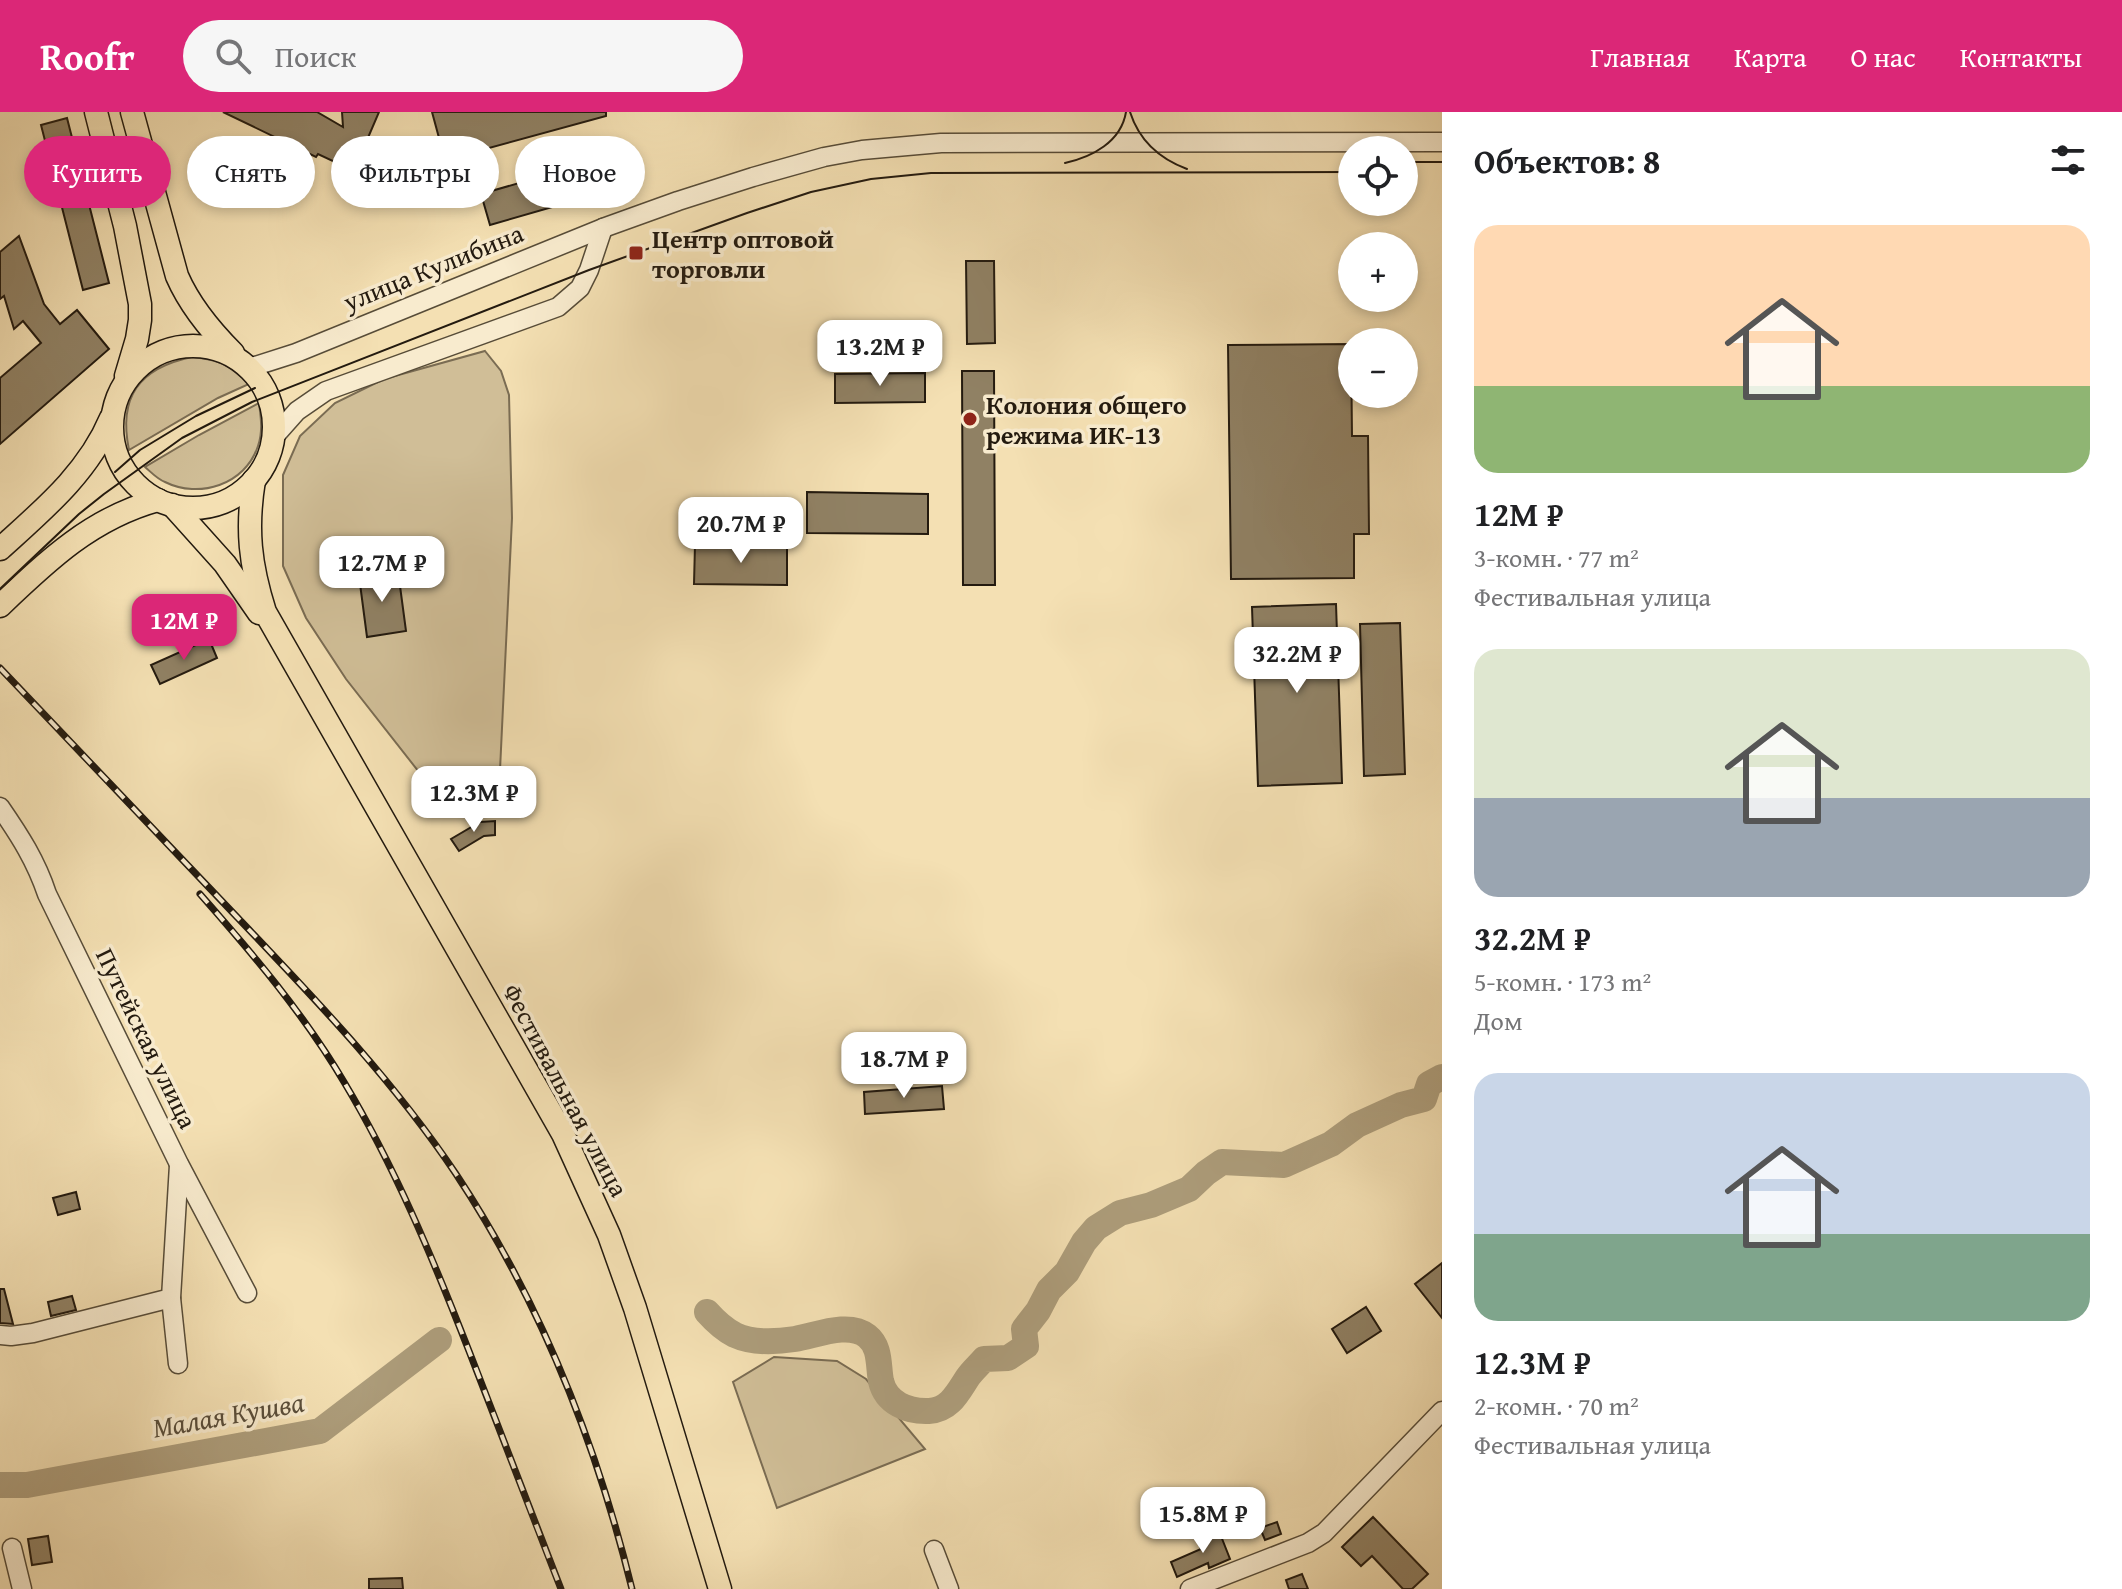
<!DOCTYPE html>
<html lang="ru">
<meta charset="utf-8">
<style>
:root{--surface:#fff;--page:#f6f6f6;--text:#202124;--muted:#757577;--accent:#db2777}
body{margin:0;font-family:"Gentium Book Plus",serif;background:var(--page);color:var(--text);height:100vh;display:flex;flex-direction:column;font-size:30px;white-space:nowrap}
*{box-sizing:border-box;margin:0}
p{font-size:26px;color:var(--muted)}
.icon{flex:none;width:44px;height:44px;fill:none;stroke:currentColor;stroke-width:2;stroke-linecap:round;stroke-linejoin:round}
.map{position:relative;flex:1;overflow:hidden}
.sheet{display:flex;flex-direction:column;background:var(--surface);width:680px}
.sheet>*{flex:none}
.banner{position:absolute;left:24px;top:24px;width:760px;height:72px;display:flex;gap:16px}
.tools{position:absolute;left:1338px;top:24px;display:grid;gap:16px}
.tools a{display:grid;place-items:center;width:80px;height:80px;border-radius:50%;background:var(--surface);box-shadow:0 4px 12px #0003;font-size:40px}
.price{position:absolute;translate:-50% -68px;padding:0 18px;border-radius:16px;background:#fff;color:#222;font-size:26px;line-height:52px;filter:drop-shadow(0 2px 4px #0008)}
.price::after{content:'';position:absolute;left:50%;top:48px;width:24px;height:18px;margin-left:-12px;background:inherit;clip-path:polygon(0 0,100% 0,50% 100%)}
.price.on{background:var(--accent);color:#fff}
ul{padding:0;list-style:none}
li{display:grid;align-content:center;gap:16px;height:424px;padding:0 32px}
li span{display:grid;place-items:center;height:248px;border-radius:24px;color:#555}
li>.icon{margin-inline-start:auto}
span .icon{width:144px;height:144px;fill:#fffc;stroke-width:1}
li b{font-size:34px}
h2{display:flex;justify-content:space-between;align-items:center;height:96px;padding:0 32px;font-size:34px}
.pill{padding:0 28px;border-radius:36px;background:var(--surface);box-shadow:0 4px 12px #0003;font-size:28px;line-height:72px}
.pill.on{background:var(--accent);color:#fff}
header{display:flex;align-items:center;gap:48px;box-sizing:border-box;height:112px;padding:0 40px;background:var(--accent);color:#fff}
header strong{font-size:38px}
nav{display:flex;gap:44px;margin-inline-start:auto;font-size:28px}
.search{width:560px;height:72px;background:var(--page);display:flex;align-items:center;gap:20px;box-sizing:border-box;padding:0 28px;border-radius:44px;color:var(--muted);font-size:30px}
main{display:flex;flex:1;min-height:0}
.map>svg:first-child{display:block}
.green{fill:#d0be97;stroke:#7a6c53;stroke-width:2}
.lines{fill:none;stroke-linecap:round;stroke-linejoin:round}
.river{stroke:#ad9d7b;stroke-width:26}
.building{fill:#908164;stroke:#231a0f;stroke-width:2}
.minor-casing{stroke:#574c38;stroke-width:21}
.major-casing{stroke:#231a0f;stroke-width:25}
.minor{stroke:#f8ebce;stroke-width:18}
.major{stroke:#f4e0b3;stroke-width:22}
.tram{stroke:#231a0f;stroke-width:2}
.rail-casing{stroke:#231a0f;stroke-width:7}
.rail{stroke:#f8ebce;stroke-width:4;stroke-dasharray:12;stroke-linecap:butt}
.poi-dot{fill:#8f2418;stroke:#f8ebce;stroke-width:3}
.labels{text-anchor:middle;dominant-baseline:central;stroke-width:7;stroke-linejoin:round;paint-order:stroke}
.poi-label{font-size:26px;font-weight:bold;fill:#231a0f;stroke:#f8ebce;text-anchor:start}
.street-label{font-size:26px;fill:#231a0f;stroke:#f8ebce}
.water-label{font-size:28px;font-style:italic;fill:#5a4e3a;stroke:#f8ebce}
</style>
<header>
<strong>Roofr</strong>
<div class="search"><svg class="icon" aria-label="search" viewBox="0 0 24 24"><circle cx="10" cy="10" r="6"/><path d="M15 15l6 6"/></svg>Поиск</div>
<nav><a>Главная</a><a>Карта</a><a>О нас</a><a>Контакты</a></nav>
</header>
<main>
<div class="map">
<svg width="1442" height="1477" viewBox="0 0 1442 1477">
<rect width="100%" height="100%" fill="#f4e0b3"/>
<filter id="stains"><feTurbulence type="fractalNoise" baseFrequency=".0025" numOctaves="4"/><feColorMatrix values="0 0 0 0 .2 0 0 0 0 .09 0 0 0 0 .02 0 0 0 .5 -.17"/></filter>
<radialGradient id="worn" r=".72"><stop offset=".6" stop-color="#630" stop-opacity="0"/><stop offset="1" stop-color="#630" stop-opacity=".3"/></radialGradient>
<!-- green -->
<g class="green">
<path d="M485,239l16,20 8,24 3,123 -12,252 -74,11 -80,-102 -40,-61 -23,-52v-91l17,-39 35,-33 49,-24z"/>
<path d="M192,245c28,3 36,7 57,27l-31,14 -89,52c-11,-53 10,-82 63,-93z"/>
<path d="M259,291c2,15 4,29 -1,43 -13,39 -59,53 -93,36 -8,-3 -14,-10 -20,-15l54,-32z"/>
<path d="M774,1245l63,4 29,18 59,70 -148,59 -44,-126z"/>
</g>
<g class="lines">
<!-- river -->
<g class="river">
<path d="M707,1200c8,9 16,17 28,23 17,8 41,7 60,4 20,-3 53,-18 72,-3 14,11 11,30 14,45 5,22 27,31 48,30 21,-1 29,-19 39,-34 5,-7 11,-12 16,-18l24,-1 18,-12 -2,-17 14,-18 11,-21 18,-18 17,-30 12,-14 24,-15 31,-8 38,-16 17,-16 16,-11 62,3 47,-21 26,-19 44,-20 23,-6 5,-15 13,-7"/>
<path d="M0,1373h27l293,-54 119,-91"/>
</g>
</g>
<!-- building -->
<g class="building">
<path d="M223,0h94l26,15 -1,-15h37l-15,35 18,8 -11,24 -53,-25 -2,3z"/>
<path d="M432,0h174v4l-161,44z"/>
<path d="M67,6l42,165 -26,7 -42,-165z"/>
<path d="M571,56l9,31 -90,26 -9,-31z"/>
<path d="M19,124l25,68 16,20 17,-14 32,39 -109,95v-66l41,-35 -18,-22 -9,8 -10,-33 -4,3v-47z"/>
<path d="M966,149h28l1,82 -28,1z"/>
<path d="M1351,232l1,92h16l1,98h-15v44l-123,1 -3,-234z"/>
<path d="M962,259h32l1,214h-32z"/>
<path d="M925,261v29l-90,1v-29z"/>
<path d="M807,380l121,2v40l-121,-1z"/>
<path d="M695,433l92,1v39l-93,-1z"/>
<path d="M398,459l8,60 -39,6 -8,-61z"/>
<path d="M1336,492l6,179 -84,3 -6,-179z"/>
<path d="M1400,511l5,151 -41,2 -4,-152z"/>
<path d="M209,527l8,19 -57,26 -9,-19z"/>
<path d="M495,709v14l-11,1 -25,15 -8,-12 29,-17z"/>
<path d="M942,974l2,23 -79,5 -1,-22z"/>
<path d="M76,1080l4,17 -22,6 -5,-17z"/>
<path d="M1442,1151v55l-27,-34z"/>
<path d="M0,1177h4l9,35 -13,-1z"/>
<path d="M72,1184l4,14 -25,6 -3,-14z"/>
<path d="M1366,1195l15,24 -34,22 -15,-24z"/>
<path d="M1373,1405l55,57 -16,15h-9l-31,-33 -11,10 -19,-19z"/>
<path d="M1277,1410l4,12 -16,6 -5,-12z"/>
<path d="M1219,1419l11,28 -21,9 -1,-5 -31,14 -6,-15 30,-13 -3,-9z"/>
<path d="M48,1424l4,26 -20,3 -4,-26z"/>
<path d="M1302,1462l6,15h-19l-3,-9z"/>
<path d="M402,1466l1,11h-34v-10z"/>
</g>
<g class="lines">
<!-- minor casing -->
<g class="minor-casing">
<g id="minor">
<path d="M249,256l47,-15 307,-125 75,-27 75,-24 71,-20 38,-7 79,-7 501,-1"/>
<path d="M273,326l24,-27 29,-20 232,-84 22,-19 9,-18 14,-42"/>
<path d="M0,695c20,29 36,54 47,87l132,270 68,129"/>
<path d="M171,1186l7,66"/>
<path d="M0,1223l11,1 22,-3 138,-35 8,-133"/>
<path d="M12,1436l10,41"/>
<path d="M934,1438l15,39"/>
<path d="M1190,1477l118,-46 16,-10 118,-122"/>
</g>
</g>
<!-- major casing -->
<g class="major-casing">
<g id="major">
<path d="M96,0l29,114 15,78v16l-3,19 -11,37"/>
<path d="M132,0l45,164c13,30 33,54 56,77"/>
<circle cx="193" cy="315" r="81"/>
<path d="M254,368c-8,49 -4,85 11,132l298,522 46,101 26,73 85,281"/>
<path d="M172,393l53,59 34,49"/>
<path d="M0,437c43,-39 88,-76 111,-131"/>
<path d="M0,494c48,-46 92,-88 158,-106"/>
</g>
</g>
<!-- minor -->
<use href="#minor" class="minor"/>
<!-- major -->
<use href="#major" class="major"/>
<!-- tram -->
<g class="tram">
<path d="M1130,0c9,28 30,47 57,57"/>
<path d="M1404,50h38"/>
<path d="M1065,51c27,-6 56,-21 61,-51"/>
<path d="M115,360l25,-22 56,-34 59,-28"/>
<path d="M0,477l79,-75 25,-20 78,-56 70,-36 337,-132 158,-57 64,-21 60,-13 60,-6 421,-1"/>
</g>
<!-- rail casing -->
<g class="rail-casing">
<g id="rail">
<path d="M0,556c79,83 158,166 237,249 78,82 156,163 219,257 84,127 140,268 176,415"/>
<path d="M200,782c52,59 104,120 144,188 51,85 89,177 125,269 31,79 61,159 92,238"/>
</g>
</g>
<!-- rail -->
<use href="#rail" class="rail"/>
</g>
<!-- markers -->
<g class="poi-dot">
<rect x="628" y="133" width="16" height="16" rx="4"/>
<circle cx="970" cy="307" r="8"/>
</g>
<g class="labels">
<!-- poi labels -->
<g class="poi-label">
<text x="652" y="126">Центр оптовой<tspan x="652" dy="30">торговли</tspan></text>
<text x="986" y="292">Колония общего<tspan x="986" dy="30">режима ИК-13</tspan></text>
</g>
<!-- street labels -->
<g class="street-label">
<text transform="translate(433 155) rotate(-22)">улица Кулибина</text>
<text transform="translate(147 926) rotate(64)">Путейская улица</text>
<text transform="translate(566 978) rotate(62)">Фестивальная улица</text>
</g>
<!-- water labels -->
<g class="water-label">
<text transform="translate(228 1302) rotate(-10)">Малая Кушва</text>
</g>
</g>
<rect width="100%" height="100%" filter="url(#stains)"/>
<rect width="100%" height="100%" fill="url(#worn)"/>
</svg>
<div class="tools">
<a><svg class="icon" aria-label="locate" viewBox="0 0 24 24"><circle cx="12" cy="12" r="6"/><path d="M12 2v4M12 18v4M2 12h4M18 12h4"/></svg></a>
<a>+</a>
<a>−</a>
</div>
<b class="price" style="left:880px;top:276px">13.2M ₽</b>
<b class="price" style="left:741px;top:453px">20.7M ₽</b>
<b class="price" style="left:382px;top:492px">12.7M ₽</b>
<b class="price on" style="left:184px;top:550px">12M ₽</b>
<b class="price" style="left:1297px;top:583px">32.2M ₽</b>
<b class="price" style="left:474px;top:722px">12.3M ₽</b>
<b class="price" style="left:904px;top:988px">18.7M ₽</b>
<b class="price" style="left:1203px;top:1443px">15.8M ₽</b>
<div class="banner">
<a class="pill on">Купить</a>
<a class="pill">Снять</a>
<a class="pill">Фильтры</a>
<a class="pill">Новое</a>
</div>
</div>
<section class="sheet">
<h2>Объектов: 8<svg class="icon" aria-label="filters" viewBox="0 0 24 24"><path d="M4 7h16M4 17h16"/><circle cx="9" cy="7" r="2"/><circle cx="15" cy="17" r="2"/></svg></h2>
<ul>
<li><span style="background:linear-gradient(#ffd9b3 65%,#8fb573 0)"><svg class="icon" aria-label="home" viewBox="0 0 24 24"><path d="M3 11l9-7 9 7M6 9v11h12V9"/></svg></span><div><b>12M ₽</b><p>3-комн. · 77 m²</p><p>Фестивальная улица</p></div></li>
<li><span style="background:linear-gradient(#dfe7d0 60%,#9aa5b1 0)"><svg class="icon" aria-label="home" viewBox="0 0 24 24"><path d="M3 11l9-7 9 7M6 9v11h12V9"/></svg></span><div><b>32.2M ₽</b><p>5-комн. · 173 m²</p><p>Дом</p></div></li>
<li><span style="background:linear-gradient(#c9d6e8 65%,#7fa58c 0)"><svg class="icon" aria-label="home" viewBox="0 0 24 24"><path d="M3 11l9-7 9 7M6 9v11h12V9"/></svg></span><div><b>12.3M ₽</b><p>2-комн. · 70 m²</p><p>Фестивальная улица</p></div></li>
</ul>
</section>
</main>
